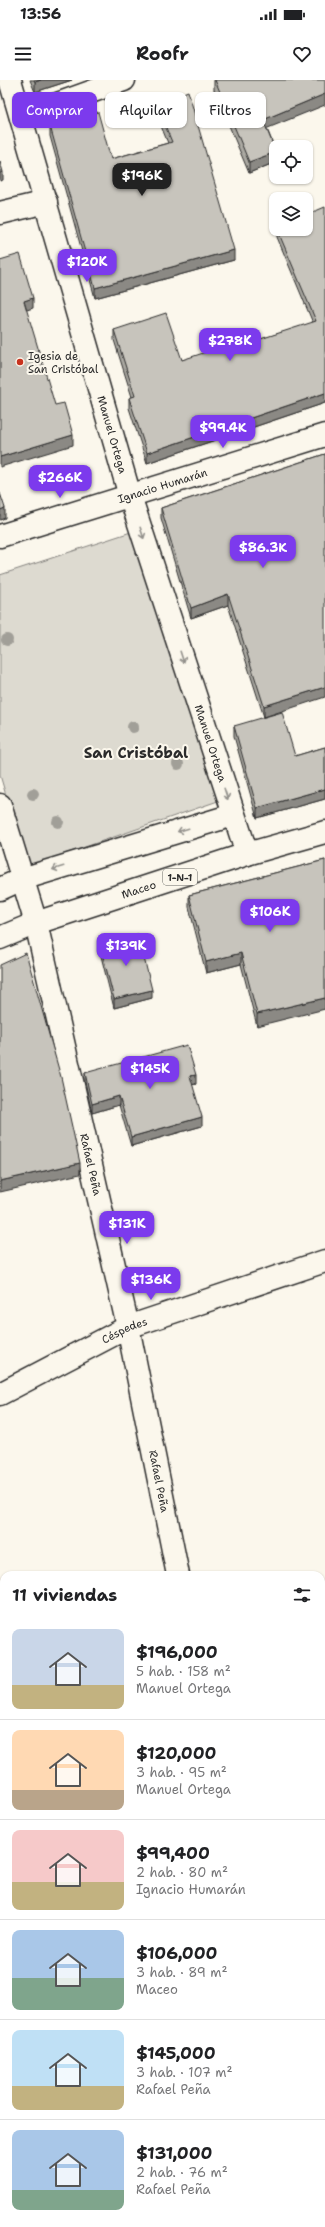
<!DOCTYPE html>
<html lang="es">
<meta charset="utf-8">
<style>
:root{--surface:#fff;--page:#f2f2f2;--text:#202124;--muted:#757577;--line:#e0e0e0;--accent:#7c3aed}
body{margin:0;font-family:"Shantell Sans",sans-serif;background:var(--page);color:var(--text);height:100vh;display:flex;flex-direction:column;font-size:15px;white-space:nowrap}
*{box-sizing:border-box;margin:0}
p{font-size:13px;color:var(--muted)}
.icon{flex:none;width:22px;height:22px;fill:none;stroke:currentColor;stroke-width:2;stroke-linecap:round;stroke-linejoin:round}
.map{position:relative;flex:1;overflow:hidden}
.sheet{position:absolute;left:0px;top:1491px;width:325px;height:656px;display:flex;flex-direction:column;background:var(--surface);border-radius:12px 12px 0 0;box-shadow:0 1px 3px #0004}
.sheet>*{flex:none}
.banner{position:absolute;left:12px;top:12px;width:301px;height:36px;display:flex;gap:8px}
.fabs{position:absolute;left:269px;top:60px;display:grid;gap:8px}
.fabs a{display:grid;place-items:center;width:44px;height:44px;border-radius:8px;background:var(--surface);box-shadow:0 1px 3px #0004;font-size:20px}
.price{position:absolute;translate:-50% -34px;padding:0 9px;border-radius:8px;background:var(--accent);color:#fff;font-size:13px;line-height:26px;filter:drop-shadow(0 1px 2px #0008)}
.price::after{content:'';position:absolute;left:50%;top:24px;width:12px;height:9px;margin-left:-6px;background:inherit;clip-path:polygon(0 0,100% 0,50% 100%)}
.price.selected{background:#222;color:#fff}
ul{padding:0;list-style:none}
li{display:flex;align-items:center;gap:12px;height:100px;padding:0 12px}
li+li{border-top:1px solid var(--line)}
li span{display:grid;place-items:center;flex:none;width:112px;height:80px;border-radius:8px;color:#555}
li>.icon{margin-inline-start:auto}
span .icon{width:48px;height:48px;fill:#fffc;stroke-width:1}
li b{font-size:17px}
h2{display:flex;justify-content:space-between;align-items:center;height:48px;padding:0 12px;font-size:17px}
.pill{padding:0 14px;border-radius:8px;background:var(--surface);box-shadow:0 1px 3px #0004;font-size:14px;line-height:36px}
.pill.selected{background:var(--accent);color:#fff}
.status{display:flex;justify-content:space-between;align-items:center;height:28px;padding:0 20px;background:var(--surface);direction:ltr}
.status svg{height:11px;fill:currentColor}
header{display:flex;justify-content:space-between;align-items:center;height:52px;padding:0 12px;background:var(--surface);font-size:18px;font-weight:700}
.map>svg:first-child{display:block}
.green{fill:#dddad0;stroke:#84827e}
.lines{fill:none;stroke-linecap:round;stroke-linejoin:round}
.minor-casing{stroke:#2b2b2b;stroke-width:25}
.major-casing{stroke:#2b2b2b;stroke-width:25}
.minor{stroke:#fbf7ec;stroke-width:22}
.major{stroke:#fbf7ec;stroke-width:22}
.tree{fill:#a19f98}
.wall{fill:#aba9a2;stroke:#2b2b2b}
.shaded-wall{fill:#8b8984;stroke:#2b2b2b}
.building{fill:#c7c4bc;stroke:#2b2b2b}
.oneway{stroke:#93918c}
.poi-dot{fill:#c8321e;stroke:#fbf7ec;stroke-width:1.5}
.labels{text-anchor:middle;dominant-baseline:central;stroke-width:4;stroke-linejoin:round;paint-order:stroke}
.shield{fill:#fbf7ec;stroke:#696865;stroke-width:1}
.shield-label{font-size:10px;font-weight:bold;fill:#2b2b2b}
.poi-label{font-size:11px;fill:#2b2b2b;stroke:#fbf7ec;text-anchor:start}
.street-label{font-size:11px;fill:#2b2b2b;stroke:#fbf7ec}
.district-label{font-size:15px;font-weight:bold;fill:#2b2b2b;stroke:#fbf7ec}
</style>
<div class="status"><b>13:56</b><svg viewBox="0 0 49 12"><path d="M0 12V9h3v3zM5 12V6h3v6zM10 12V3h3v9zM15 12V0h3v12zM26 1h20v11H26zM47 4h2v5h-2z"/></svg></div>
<header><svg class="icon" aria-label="menu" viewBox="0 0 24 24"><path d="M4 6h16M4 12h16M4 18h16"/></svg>Roofr<svg class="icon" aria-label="heart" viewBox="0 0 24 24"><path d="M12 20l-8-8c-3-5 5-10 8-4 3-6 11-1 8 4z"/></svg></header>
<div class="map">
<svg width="325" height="2147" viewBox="0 0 325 2147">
<rect width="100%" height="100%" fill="#fbf7ec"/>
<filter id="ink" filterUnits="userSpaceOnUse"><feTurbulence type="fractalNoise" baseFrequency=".025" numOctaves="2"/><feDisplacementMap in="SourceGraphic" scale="8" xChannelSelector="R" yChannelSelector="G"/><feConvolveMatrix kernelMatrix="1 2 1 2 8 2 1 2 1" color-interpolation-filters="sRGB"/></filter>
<g filter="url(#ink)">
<!-- green -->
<path class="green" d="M134,451l84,270 -191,66 -27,-92v-200z"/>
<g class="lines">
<!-- minor casing -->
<g class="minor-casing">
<g id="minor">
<path id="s1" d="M10,0l120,416 117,358"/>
<path d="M21,37l103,-37"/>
<path d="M0,133l46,-11"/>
<path id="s2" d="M0,456l325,-101"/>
<path id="s3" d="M0,725l36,118 92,404 50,248"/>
<path d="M0,809l22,-10 211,-64"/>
<path id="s4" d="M0,1314l128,-67 197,-66"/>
<path d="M321,1546l4,-1"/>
<path d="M0,1636l4,-1"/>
<path d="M321,1933l4,-1"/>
<path d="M0,2004l4,-1"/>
</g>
</g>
<!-- major casing -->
<g class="major-casing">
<g id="major">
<path id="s5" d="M0,858l36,-15 211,-69 78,-22"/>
</g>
</g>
<!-- minor -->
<use href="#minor" class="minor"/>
<!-- major -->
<use href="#major" class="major"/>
</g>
<!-- trees -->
<g class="tree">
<circle cx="7" cy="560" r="6"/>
<circle cx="133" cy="647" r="6"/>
<circle cx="178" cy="684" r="6"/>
<circle cx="33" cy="714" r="6"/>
<circle cx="58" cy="742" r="6"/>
</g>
<!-- wall -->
<g class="wall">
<path d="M30,0h42l-37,12z"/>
<path d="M214,0l53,49 9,22v11l-27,11 -35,-83z"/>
<path d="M156,24l78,156 -139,38 -45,-162v-10l61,33 57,-16 -12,-29z"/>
<path d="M277,149h29l19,174 -178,60 -18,-55v-10l3,-1 -18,-57v-10l68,30 63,-16 68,-21 -36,-86z"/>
<path d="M325,374l-61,263 -36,-112 -37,13 -30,-100v-10z"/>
<path d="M234,646l61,30 30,-9v52l-68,19 -23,-82z"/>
<path d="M325,780l-68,166 -16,-62 -35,9 -17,-66v-12z"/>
<path d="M100,864l52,54 -38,10 -14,-56z"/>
<path d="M85,993l111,11h-4l10,42 -71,20 -12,-41 -27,8 -7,-31z"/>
</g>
<!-- shaded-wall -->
<g class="shaded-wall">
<path d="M41,0h31l-37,12v-10z"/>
<path d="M325,14v11l-62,25v-10z"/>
<path d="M276,72v10l-27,11v-11z"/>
<path d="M3,92v8l-3,1v-8z"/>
<path d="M234,170v10l-139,38v-10z"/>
<path d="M33,218v10l-9,3v-10z"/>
<path d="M325,313v10l-178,60v-10z"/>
<path d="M73,355v10l-73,22v-10z"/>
<path d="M5,428v10l-5,2v-10z"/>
<path d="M228,514v11l-37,13v-10z"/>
<path d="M325,607v10l-61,20v-11z"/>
<path d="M325,709v10l-68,19v-10z"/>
<path d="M241,873v11l-35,9v-11z"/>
<path d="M152,910v8l-38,10v-9z"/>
<path d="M325,918v11l-68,17v-12z"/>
<path d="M196,995v9l-6,1v-9z"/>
<path d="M119,1016v9l-27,8v-9z"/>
<path d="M202,1037v9l-71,20v-9z"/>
<path d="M80,1083v11l-80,18v-11z"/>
</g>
<!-- building -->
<g class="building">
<path d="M34,0h7l-6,2z"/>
<path d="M215,0h110v14l-62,26 13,32 -27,10z"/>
<path d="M188,11l46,159 -139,38 -45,-162 48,-14 13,47 61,-17 -16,-38z"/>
<path d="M0,81l3,11 -3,1z"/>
<path d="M325,127v186l-178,60 -18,-55 6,-2 -21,-66 52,-17 16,47 61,-20 2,4 71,-23 -39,-92h29v-14z"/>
<path d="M20,174l13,44 -9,3 31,104 9,-2 9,32 -73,22v-197z"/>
<path d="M325,374v233l-61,19 -36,-112 -37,14 -30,-100z"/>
<path d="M0,413l5,15 -5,2z"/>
<path d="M282,632l13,44 30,-9v42l-68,19 -23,-82z"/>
<path d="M325,780v138l-68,16 -16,-61 -35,9 -17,-67z"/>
<path d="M138,854l14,56 -38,9 -14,-55z"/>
<path d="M26,873l35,124 19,86 -80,18v-216z"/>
<path d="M187,965l9,30 -6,1 12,41 -71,20 -12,-41 -27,8 -7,-31z"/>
</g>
<!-- one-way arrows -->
<defs><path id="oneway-shaft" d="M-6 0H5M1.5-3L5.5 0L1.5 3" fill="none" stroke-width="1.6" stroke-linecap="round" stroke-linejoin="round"/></defs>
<g class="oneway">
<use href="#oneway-shaft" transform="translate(142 453) rotate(72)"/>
<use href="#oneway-shaft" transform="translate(182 577) rotate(72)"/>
<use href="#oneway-shaft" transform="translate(226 714) rotate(72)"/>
<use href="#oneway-shaft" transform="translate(183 750) rotate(163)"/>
<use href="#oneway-shaft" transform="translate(58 788) rotate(163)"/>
</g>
</g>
<!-- markers -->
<circle class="poi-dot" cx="20" cy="282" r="4"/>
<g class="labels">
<!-- shield labels -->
<rect class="shield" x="163" y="789" width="34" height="16" rx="3"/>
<g class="shield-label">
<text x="180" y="797">1-N-1</text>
</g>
<!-- poi labels -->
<g class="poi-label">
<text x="28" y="276">Igesia de<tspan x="28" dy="13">San Cristóbal</tspan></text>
</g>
<!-- street labels -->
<g class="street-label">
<text stroke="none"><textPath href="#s1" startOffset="369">Manuel Ortega</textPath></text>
<text stroke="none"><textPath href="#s2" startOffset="170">Ignacio Humarán</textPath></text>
<text stroke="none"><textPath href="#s1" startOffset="693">Manuel Ortega</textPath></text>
<text stroke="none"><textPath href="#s5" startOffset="147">Maceo</textPath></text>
<text stroke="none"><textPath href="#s3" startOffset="371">Rafael Peña</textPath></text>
<text stroke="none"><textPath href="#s4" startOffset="140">Céspedes</textPath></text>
<text stroke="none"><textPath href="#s3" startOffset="695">Rafael Peña</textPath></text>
</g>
<!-- district labels -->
<g class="district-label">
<text x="136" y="673">San Cristóbal</text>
</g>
</g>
</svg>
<div class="fabs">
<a><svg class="icon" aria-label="locate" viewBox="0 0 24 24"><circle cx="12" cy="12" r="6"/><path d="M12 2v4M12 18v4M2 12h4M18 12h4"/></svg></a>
<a><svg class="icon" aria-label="layers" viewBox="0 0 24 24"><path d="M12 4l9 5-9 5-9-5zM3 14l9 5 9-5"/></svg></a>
</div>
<b class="price selected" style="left:142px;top:117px">$196K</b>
<b class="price" style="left:87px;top:203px">$120K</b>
<b class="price" style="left:230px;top:282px">$278K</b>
<b class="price" style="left:223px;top:369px">$99.4K</b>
<b class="price" style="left:60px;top:419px">$266K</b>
<b class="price" style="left:263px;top:489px">$86.3K</b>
<b class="price" style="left:270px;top:853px">$106K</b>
<b class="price" style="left:126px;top:887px">$139K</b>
<b class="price" style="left:150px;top:1010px">$145K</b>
<b class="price" style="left:127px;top:1165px">$131K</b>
<b class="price" style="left:151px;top:1221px">$136K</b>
<div class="banner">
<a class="pill selected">Comprar</a>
<a class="pill">Alquilar</a>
<a class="pill">Filtros</a>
</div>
<section class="sheet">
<h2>11 viviendas<svg class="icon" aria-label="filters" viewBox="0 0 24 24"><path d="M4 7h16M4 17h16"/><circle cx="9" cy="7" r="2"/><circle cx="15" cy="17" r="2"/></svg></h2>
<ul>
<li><span style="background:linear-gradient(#c9d6e8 70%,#c2b280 0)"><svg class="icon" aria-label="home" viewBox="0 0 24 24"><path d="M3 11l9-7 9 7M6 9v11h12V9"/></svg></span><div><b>$196,000</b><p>5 hab. · 158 m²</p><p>Manuel Ortega</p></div></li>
<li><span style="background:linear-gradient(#ffd9b3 75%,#b9a48a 0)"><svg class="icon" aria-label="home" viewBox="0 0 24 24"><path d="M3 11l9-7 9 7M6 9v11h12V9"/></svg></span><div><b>$120,000</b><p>3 hab. · 95 m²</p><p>Manuel Ortega</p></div></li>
<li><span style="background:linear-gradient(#f6c9c9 65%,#c2b280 0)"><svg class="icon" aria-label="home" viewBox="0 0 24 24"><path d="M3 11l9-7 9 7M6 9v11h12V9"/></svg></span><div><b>$99,400</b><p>2 hab. · 80 m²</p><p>Ignacio Humarán</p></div></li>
<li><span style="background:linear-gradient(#a9c7e8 60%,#7fa58c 0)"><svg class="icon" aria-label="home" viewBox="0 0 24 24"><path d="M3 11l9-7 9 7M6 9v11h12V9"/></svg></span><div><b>$106,000</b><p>3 hab. · 89 m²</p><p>Maceo</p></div></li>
<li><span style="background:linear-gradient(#bfe0f5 70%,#c2b280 0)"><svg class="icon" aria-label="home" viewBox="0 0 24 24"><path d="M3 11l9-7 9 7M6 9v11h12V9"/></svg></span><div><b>$145,000</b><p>3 hab. · 107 m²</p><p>Rafael Peña</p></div></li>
<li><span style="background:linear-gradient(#a9c7e8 75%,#7fa58c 0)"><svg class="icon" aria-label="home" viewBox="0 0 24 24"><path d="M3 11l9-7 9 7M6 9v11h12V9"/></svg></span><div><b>$131,000</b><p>2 hab. · 76 m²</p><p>Rafael Peña</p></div></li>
</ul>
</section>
</div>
